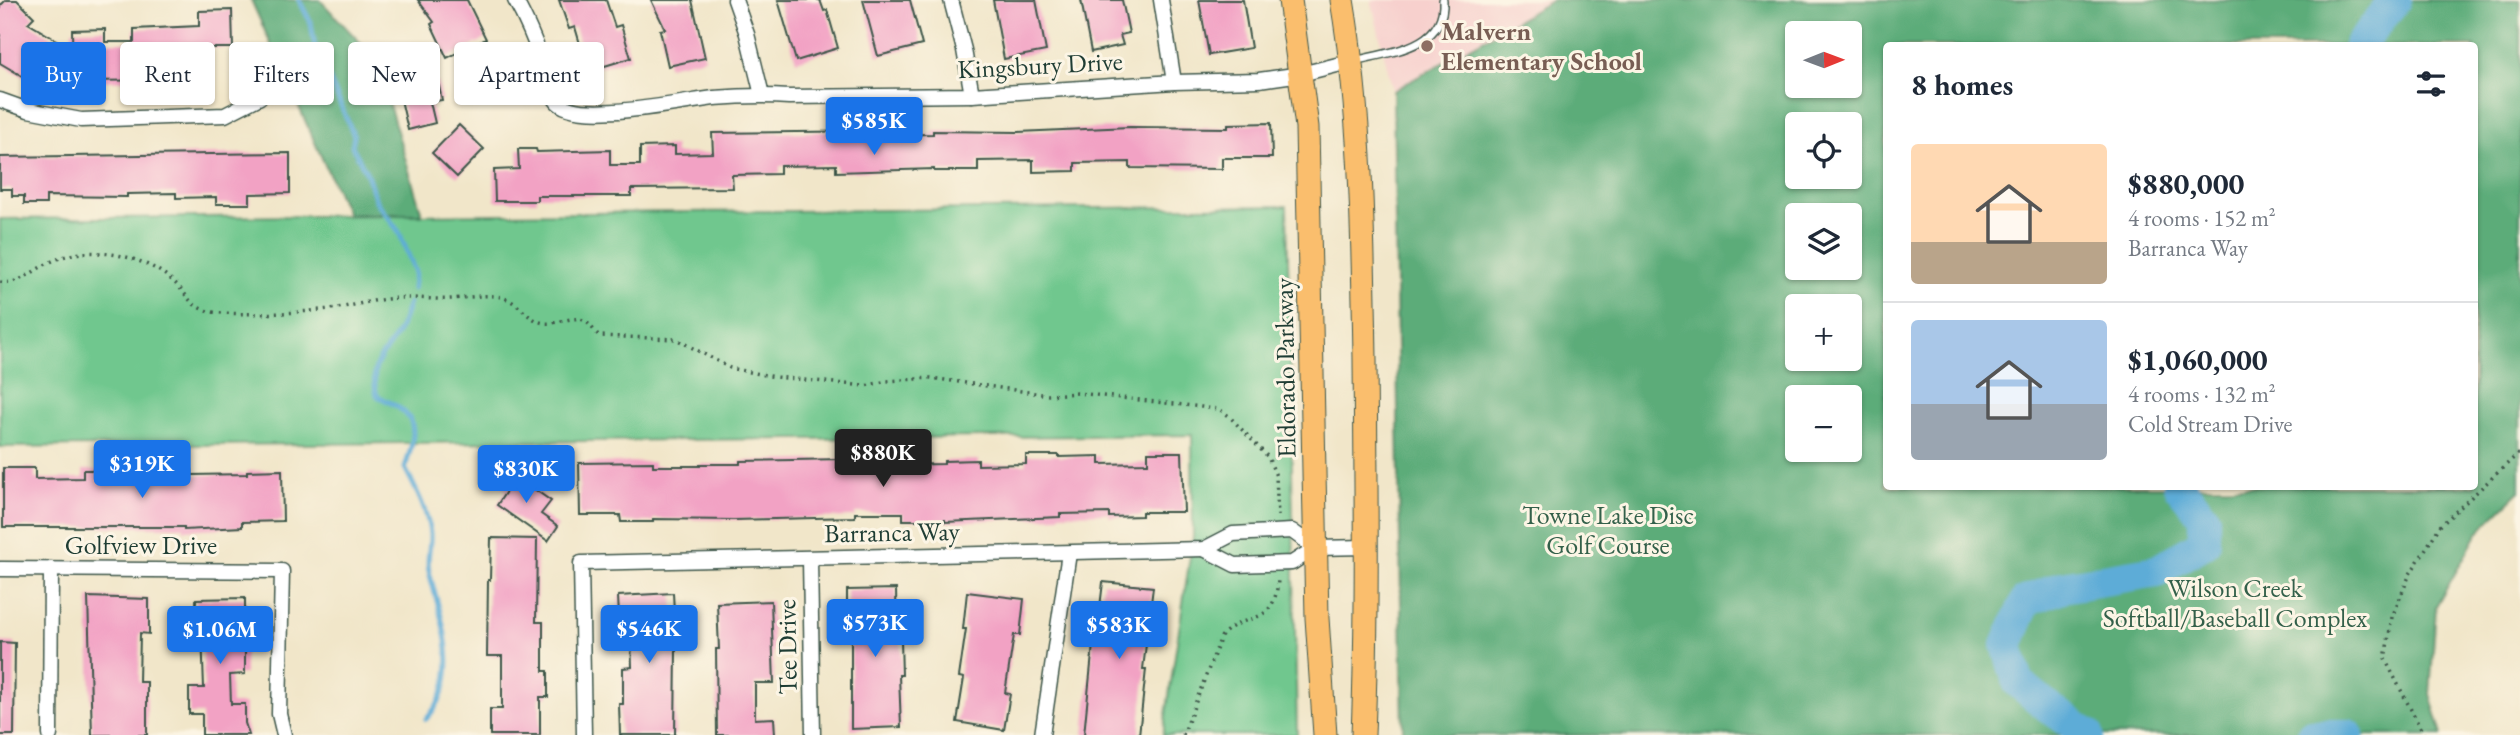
<!DOCTYPE html>
<meta charset="utf-8">
<style>
:root{--surface:#fff;--page:#f2f2f3;--text:#1f2937;--muted:#747a83;--line:#e0e1e3;--accent:#1a73e8}
body{margin:0;font-family:"EB Garamond",serif;background:var(--page);color:var(--text);height:100vh;display:flex;flex-direction:column;font-size:26px;white-space:nowrap}
*{box-sizing:border-box;margin:0}
p{font-size:23px;color:var(--muted)}
.icon{flex:none;width:38px;height:38px;fill:none;stroke:currentColor;stroke-width:2;stroke-linecap:round;stroke-linejoin:round}
.map{position:relative;flex:1;overflow:hidden}
.drawer{position:absolute;left:1883px;top:42px;width:595px;height:448px;display:flex;flex-direction:column;background:var(--surface);border-radius:7px;box-shadow:0 2px 5px #0004}
.drawer>*{flex:none}
.guide{position:absolute;left:21px;top:42px;width:665px;height:63px;display:flex;gap:14px}
.needle{width:46px;rotate:89deg}
.tools{position:absolute;left:1785px;top:21px;display:grid;gap:14px}
.tools a{display:grid;place-items:center;width:77px;height:77px;border-radius:7px;background:var(--surface);box-shadow:0 2px 5px #0004;font-size:35px}
.price{position:absolute;translate:-50% -60px;padding:0 16px;border-radius:7px;background:var(--accent);color:#fff;font-size:23px;line-height:46px;filter:drop-shadow(0 2px 4px #0008)}
.price::after{content:'';position:absolute;left:50%;top:42px;width:21px;height:16px;margin-left:-10px;background:inherit;clip-path:polygon(0 0,100% 0,50% 100%)}
.price.active{background:#222;color:#fff}
ul{padding:0;list-style:none}
li{display:flex;align-items:center;gap:21px;height:175px;padding:0 28px}
li+li{border-top:2px solid var(--line)}
li span{display:grid;place-items:center;flex:none;width:196px;height:140px;border-radius:7px;color:#555}
li>.icon{margin-inline-start:auto}
span .icon{width:84px;height:84px;fill:#fffc;stroke-width:1}
li b{font-size:30px}
h2{display:flex;justify-content:space-between;align-items:center;height:84px;padding:0 28px;font-size:30px}
.chip{padding:0 24px;border-radius:7px;background:var(--surface);box-shadow:0 2px 5px #0004;font-size:24px;line-height:63px}
.chip.active{background:var(--accent);color:#fff}
.map>svg:first-child{display:block}
.built{fill:#f7d0cd}
.green{fill:#6fc78e;stroke:#478261;stroke-width:2}
.forest{fill:#5bac79;stroke:#3d7456;stroke-width:2;fill-rule:evenodd}
.lines{fill:none;stroke-linecap:round;stroke-linejoin:round}
.stream{stroke:#5dacd7;stroke-width:5}
.river{stroke:#5dacd7;stroke-width:32}
.building{fill:#f2a2c4}
.service-casing{stroke:#3e564a;stroke-width:10}
.minor-casing{stroke:#3e564a;stroke-width:17}
.primary-casing{stroke:#3e564a;stroke-width:25}
.path{stroke:#3e564a;stroke-width:3.5;stroke-dasharray:2 5;stroke-linecap:butt}
.service{stroke:#fff;stroke-width:7}
.minor{stroke:#fff;stroke-width:14}
.primary{stroke:#fabe6d;stroke-width:23}
.education-dot{fill:#8d6e63;stroke:#fcf5e5;stroke-width:2.5}
.labels{text-anchor:middle;dominant-baseline:central;stroke-width:6;stroke-linejoin:round;paint-order:stroke}
.education-label{font-size:26px;font-weight:bold;fill:#785e54;stroke:#fcf5e5;text-anchor:start}
.street-label{font-size:26px;fill:#1f3d34;stroke:#fcf5e5}
.park-label{font-size:26px;fill:#33604a;stroke:#fcf5e5}
</style>
<div class="map">
<svg width="2520" height="735" viewBox="0 0 2520 735">
<rect width="100%" height="100%" fill="#fcf5e5"/>
<filter id="ink" filterUnits="userSpaceOnUse"><feTurbulence type="fractalNoise" baseFrequency=".0143" numOctaves="2"/><feDisplacementMap in="SourceGraphic" scale="14" xChannelSelector="R" yChannelSelector="G"/><feConvolveMatrix kernelMatrix="1 2 1 2 8 2 1 2 1" color-interpolation-filters="sRGB"/></filter>
<filter id="wash" filterUnits="userSpaceOnUse"><feTurbulence type="fractalNoise" baseFrequency=".00686" numOctaves="4" result="noise"/><feDisplacementMap in="SourceGraphic" scale="28" xChannelSelector="R" yChannelSelector="G"/><feGaussianBlur stdDeviation="1.57" result="paint"/><feColorMatrix in="noise" values="0 0 0 0 0 0 0 0 0 0 0 0 0 0 0 0 0 1.4 0 .05"/><feComposite in="paint" operator="in"/></filter>
<g filter="url(#wash)">
<rect width="100%" height="100%" fill="#f1e6c9"/>
<!-- built -->
<path class="built" d="M1371,0h182l-160,91z"/>
<!-- green -->
<path class="green" d="M1287,206l10,529h-134l30,-198 -1,-102 -1192,12v-228z"/>
<!-- forest -->
<g class="forest">
<path d="M251,0h69l55,58 47,156h-75z"/>
<path d="M1553,0h967v491l-41,40 -43,76 -6,87 12,41h-1039l-10,-644zM1797,33h53v53h-53zM1886,46h588v440h-588zM1797,124h53v53h-53zM1797,215h53v53h-53zM1797,306h53v53h-53zM1797,397h53v53h-53z"/>
</g>
<g class="lines">
<!-- stream -->
<g class="stream">
<path d="M299,0l12,23 5,31 13,24 25,58 -2,10 15,28 9,27 23,31 16,40 -2,17"/>
<path d="M409,303c-3,9 -6,19 -10,27 -15,29 -31,29 -22,66 42,19 41,31 28,72 10,20 23,43 25,66 1,13 -4,24 -1,37 12,49 37,107 -3,148"/>
</g>
<!-- river -->
<g class="river">
<path d="M2359,46l36,-46"/>
<path d="M2088,735l-41,-29 -29,-24 -11,-37 19,-44 36,-14 95,-16 47,-28v-26l-25,-31"/>
<path d="M2312,735h36"/>
</g>
</g>
<g id="blocks">
<!-- building -->
<g class="building">
<path d="M6,0h11l17,17 -6,6 35,21 -24,42 -39,-23v-57z"/>
<path d="M418,0h49l19,39 -39,19 -16,-34 3,-2z"/>
<path d="M559,0h47l9,27 6,-2 10,33 -43,13 -13,-44 -6,2z"/>
<path d="M651,0h41l13,58 -37,8 -8,-36 5,-1z"/>
<path d="M778,0h42l4,11 3,-1 11,38 -42,13z"/>
<path d="M863,0h47l12,45 -44,11z"/>
<path d="M993,0h43l10,51 -42,8z"/>
<path d="M1081,0h41l7,33 -9,2 3,10 -32,7z"/>
<path d="M1199,0h44l8,48 -42,7z"/>
<path d="M232,10l1,38h-44v32l-116,1 -1,-51 33,-1v13h29v-13l65,-3v-15z"/>
<path d="M438,82l4,18 -12,2 5,21 -27,7 -9,-39z"/>
<path d="M1271,123l1,35h-50v11l-92,-1v-6l-55,1v8l-42,1v-12l-55,1v10h-44v-2l-98,3v-7l-56,1v8l-48,1 1,13 -102,1v7h-94v5h-42l-1,-31 25,-1 -1,-20h18l1,3 73,-2v15h30v-18l35,-1v8l38,-1 -1,-20 166,-2v4l55,-1v-3l85,1 112,-5 98,1v-4z"/>
<path d="M459,125l25,24 -27,28 -25,-24z"/>
<path d="M290,153v40l-40,1v10h-34v-7l-40,1v-5l-49,1v3l-81,-1v8h-22v-8h-12v-7h-12v-32z"/>
<path d="M1148,452h34l2,60h-42v4l-33,1v-4l-49,1v3l-115,5v-2h-42v-7h-48v4l-121,3 -81,-1v3h-32l-1,-7h-40l-1,-52 74,-1v4h47v-2h40v-3l155,-3v7l49,-1v-3l34,-1v5l48,-1v-9h33v2l41,-1v8l48,-1z"/>
<path d="M3,468h32v11l48,-1v-8h30v6l52,-1v-4l27,-1v5l55,-1v-3l35,-1 1,51 -41,1v5l-58,3v-3h-181z"/>
<path d="M506,469l45,32 -10,13 17,12 -10,15 -51,-36 10,-15 -11,-8z"/>
<path d="M491,538l46,1 -1,83h7v49h5v26h-8v38h-50v-26h12v-53h-15l1,-76h2z"/>
<path d="M1103,582l50,5 -10,82h3l-7,66h-55l11,-111h3z"/>
<path d="M896,589l1,51h4l1,35h-3l2,52 -50,2v-105h-4v-34z"/>
<path d="M967,592l57,7 -4,36h-6l-9,58 5,1 -6,36 -47,-8 7,-44 -5,-1 7,-48h-3z"/>
<path d="M673,593l3,55 -1,87h-55l-1,-31h4v-36l9,-1 -1,-29h-11l-2,-42z"/>
<path d="M88,597l61,2v35l-9,-1 -1,49h8v53h-55z"/>
<path d="M245,598v76l-15,1 1,29h14v19l4,12h-47v-21h-13v-26h15l-2,-56h-5l-1,-33z"/>
<path d="M771,601l3,82h-19v36l19,-1 1,17h-58l-1,-86h3l-2,-46z"/>
<path d="M0,642l15,1 -1,92h-14z"/>
</g>
</g>
</g>
<g filter="url(#ink)">
<use href="#blocks" fill-opacity="0" stroke="#3e564a" stroke-width="2"/>
<g class="lines">
<!-- service casing -->
<g class="service-casing">
<path id="service" d="M1353,61c36,-9 93,-13 90,-61"/>
</g>
<!-- minor casing -->
<g class="minor-casing">
<g id="minor">
<path d="M515,0c12,21 22,46 30,69 4,10 6,22 11,31 16,26 130,1 158,-2 25,-2 50,-3 75,-1l183,-2 202,-13 85,-2 42,-6 52,-13"/>
<path d="M735,0l12,34 15,61"/>
<path d="M951,0l13,50 8,45"/>
<path d="M1161,0l13,82"/>
<path d="M514,86l33,-11"/>
<path d="M0,100l28,10 53,10 144,-5 35,-18"/>
<path d="M1204,549l31,16 57,-2 23,-15 52,-1"/>
<path d="M810,559l3,176"/>
<path d="M0,569l282,2 -3,143 5,21"/>
<path d="M50,735l1,-166"/>
<path d="M584,735l-3,-172 623,-14 29,-15 59,-3 23,17"/>
<path d="M1042,735l27,-182"/>
</g>
</g>
<!-- primary casing -->
<g class="primary-casing">
<g id="primary">
<path d="M1290,0l17,127 10,491 8,117"/>
<path d="M1342,0c20,119 21,238 23,359 1,125 3,251 -2,376"/>
</g>
</g>
<!-- path -->
<g class="path">
<path d="M0,282c18,3 28,-8 43,-16 17,-10 36,-15 56,-13 25,1 49,9 69,24 24,18 18,34 55,36 35,2 72,0 107,-4 19,-2 38,-8 57,-10 22,-3 43,1 64,0 14,-1 29,-4 43,-3 24,1 30,23 50,27 14,2 29,-9 41,-2 6,4 9,11 15,15l76,3 54,29 45,9 90,9 22,-5 44,-3 118,17 28,-2 142,16 10,7 39,41 8,19 2,40"/>
<path d="M1183,735l38,-98c22,-28 54,-6 57,-58"/>
<path d="M2424,735l-39,-76 7,-42 18,-43 30,-48 80,-74"/>
</g>
<!-- service -->
<use href="#service" class="service"/>
<!-- minor -->
<use href="#minor" class="minor"/>
<!-- primary -->
<use href="#primary" class="primary"/>
</g>
</g>
<!-- markers -->
<circle class="education-dot" cx="1427" cy="46" r="7"/>
<g class="labels">
<!-- education labels -->
<g class="education-label">
<text x="1441" y="31">Malvern<tspan x="1441" dy="30">Elementary School</tspan></text>
</g>
<!-- street labels -->
<g class="street-label">
<text transform="translate(1040 65) rotate(-3)">Kingsbury Drive</text>
<text transform="translate(1285 368) rotate(-91)">Eldorado Parkway</text>
<text transform="translate(892 532) rotate(-1)">Barranca Way</text>
<text x="141" y="545">Golfview Drive</text>
<text transform="translate(787 647) rotate(-91)">Tee Drive</text>
</g>
<!-- park labels -->
<g class="park-label">
<text x="1608" y="515">Towne Lake Disc<tspan x="1608" dy="30">Golf Course</tspan></text>
<text x="2235" y="588">Wilson Creek<tspan x="2235" dy="30">Softball/Baseball Complex</tspan></text>
</g>
</g>
</svg>
<div class="tools">
<a><svg class="needle" viewBox="-14 -14 28 28"><path d="M0-13l5 13h-10z" fill="#e53935"/><path d="M0 13l5-13h-10z" fill="#747a83"/></svg></a>
<a><svg class="icon" aria-label="locate" viewBox="0 0 24 24"><circle cx="12" cy="12" r="6"/><path d="M12 2v4M12 18v4M2 12h4M18 12h4"/></svg></a>
<a><svg class="icon" aria-label="layers" viewBox="0 0 24 24"><path d="M12 4l9 5-9 5-9-5zM3 14l9 5 9-5"/></svg></a>
<a>+</a>
<a>−</a>
</div>
<b class="price" style="left:874px;top:157px">$585K</b>
<b class="price active" style="left:883px;top:489px">$880K</b>
<b class="price" style="left:142px;top:500px">$319K</b>
<b class="price" style="left:526px;top:505px">$830K</b>
<b class="price" style="left:875px;top:659px">$573K</b>
<b class="price" style="left:1119px;top:661px">$583K</b>
<b class="price" style="left:649px;top:665px">$546K</b>
<b class="price" style="left:220px;top:666px">$1.06M</b>
<div class="guide">
<a class="chip active">Buy</a>
<a class="chip">Rent</a>
<a class="chip">Filters</a>
<a class="chip">New</a>
<a class="chip">Apartment</a>
</div>
<section class="drawer">
<h2>8 homes<svg class="icon" aria-label="filters" viewBox="0 0 24 24"><path d="M4 7h16M4 17h16"/><circle cx="9" cy="7" r="2"/><circle cx="15" cy="17" r="2"/></svg></h2>
<ul>
<li><span style="background:linear-gradient(#ffd9b3 70%,#b9a48a 0)"><svg class="icon" aria-label="home" viewBox="0 0 24 24"><path d="M3 11l9-7 9 7M6 9v11h12V9"/></svg></span><div><b>$880,000</b><p>4 rooms · 152 m²</p><p>Barranca Way</p></div></li>
<li><span style="background:linear-gradient(#a9c7e8 60%,#9aa5b1 0)"><svg class="icon" aria-label="home" viewBox="0 0 24 24"><path d="M3 11l9-7 9 7M6 9v11h12V9"/></svg></span><div><b>$1,060,000</b><p>4 rooms · 132 m²</p><p>Cold Stream Drive</p></div></li>
</ul>
</section>
</div>
